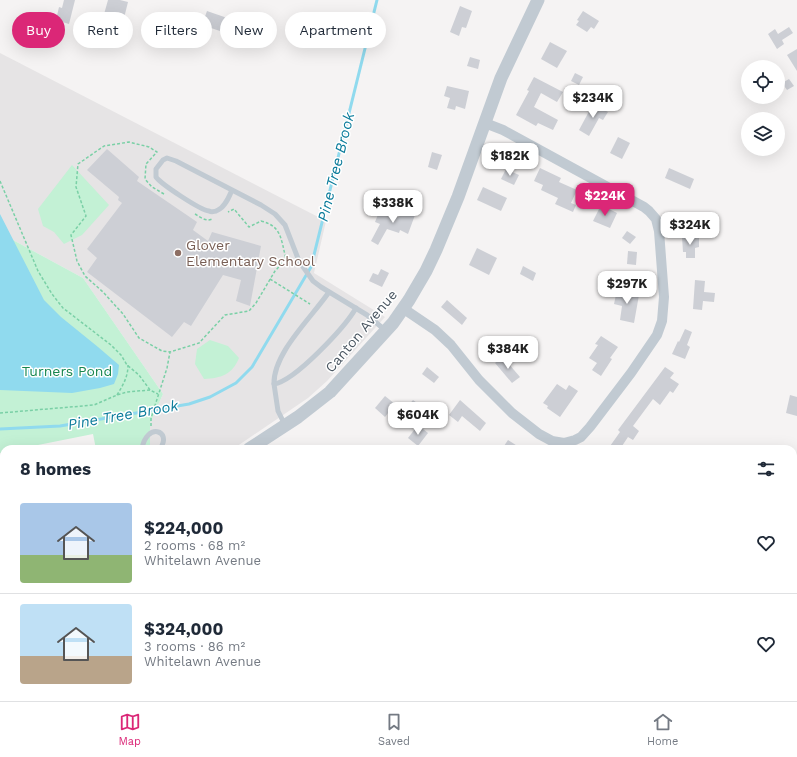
<!DOCTYPE html>
<meta charset="utf-8">
<style>
:root{--surface:#fff;--page:#f2f2f3;--text:#1f2937;--muted:#747a83;--line:#e0e1e3;--accent:#db2777}
body{margin:0;font-family:"Work Sans",sans-serif;background:var(--page);color:var(--text);height:100vh;display:flex;flex-direction:column;font-size:15px;white-space:nowrap}
*{box-sizing:border-box;margin:0}
p{font-size:13px;color:var(--muted)}
.icon{flex:none;width:22px;height:22px;fill:none;stroke:currentColor;stroke-width:2;stroke-linecap:round;stroke-linejoin:round}
.map{position:relative;flex:1;overflow:hidden}
.sheet{position:absolute;left:0px;top:445px;width:797px;height:256px;display:flex;flex-direction:column;background:var(--surface);border-radius:12px 12px 0 0;box-shadow:0 4px 16px #0002}
.sheet>*{flex:none}
.top-card{position:absolute;left:12px;top:12px;width:400px;height:36px;display:flex;gap:8px}
.buttons{position:absolute;left:741px;top:60px;display:grid;gap:8px}
.buttons a{display:grid;place-items:center;width:44px;height:44px;border-radius:50%;background:var(--surface);box-shadow:0 4px 16px #0002;font-size:20px}
.price{position:absolute;translate:-50% -34px;padding:0 9px;border-radius:8px;background:#fff;color:#222;font-size:13px;line-height:26px;filter:drop-shadow(0 1px 2px #0008)}
.price::after{content:'';position:absolute;left:50%;top:24px;width:12px;height:9px;margin-left:-6px;background:inherit;clip-path:polygon(0 0,100% 0,50% 100%)}
.price.selected{background:var(--accent);color:#fff}
ul{padding:0;list-style:none}
li{display:flex;align-items:center;gap:12px;height:100px;padding:0 20px}
li+li{border-top:1px solid var(--line)}
li span{display:grid;place-items:center;flex:none;width:112px;height:80px;border-radius:4px;color:#555}
li>.icon{margin-inline-start:auto}
span .icon{width:48px;height:48px;fill:#fffc;stroke-width:1}
li b{font-size:17px}
h2{display:flex;justify-content:space-between;align-items:center;height:48px;padding:0 20px;font-size:17px}
.chip{padding:0 14px;border-radius:18px;background:var(--surface);box-shadow:0 4px 16px #0002;font-size:14px;line-height:36px}
.chip.selected{background:var(--accent);color:#fff}
.dock{display:flex;justify-content:space-around;align-items:center;height:56px;border-top:1px solid var(--line);background:var(--surface);font-size:11px;color:var(--muted)}
.dock a{display:grid;justify-items:center;gap:2px}
.dock .selected{color:var(--accent)}
.map>svg:first-child{display:block}
.education{fill:#e6e4e5}
.green{fill:#c3f1d5}
.water{fill:#90daee}
.lines{fill:none;stroke-linecap:round;stroke-linejoin:round}
.stream{stroke:#90daee;stroke-width:3}
.building{fill:#cdcfd5}
.path{stroke:#7ad0a6;stroke-width:1.5;stroke-dasharray:3 2;stroke-linecap:butt}
.service{stroke:#c1cad2;stroke-width:5}
.minor{stroke:#c1cad2;stroke-width:10}
.tertiary{stroke:#c1cad2;stroke-width:13}
.primary{stroke:#b3c2d1;stroke-width:16}
.education-dot{fill:#8d6e63;stroke:#fff;stroke-width:1.5}
.labels{text-anchor:middle;dominant-baseline:central;stroke-width:3;stroke-linejoin:round;paint-order:stroke}
.education-label{font-size:14px;fill:#785e54;stroke:#fff;text-anchor:start}
.street-label{font-size:14px;fill:#4a5661;stroke:#fff}
.park-label{font-size:14px;fill:#17864f;stroke:#fff}
.water-label{font-size:15px;font-style:italic;fill:#0c7c9b;stroke:#fff}
</style>
<div class="map">
<svg width="797" height="701" viewBox="0 0 797 701">
<rect width="100%" height="100%" fill="#f5f3f3"/>
<!-- education -->
<g class="education">
<path d="M0,53l326,168 -12,52 71,44 -58,64 -19,17 -75,51h-83v-26l13,-29 -80,-116 -83,-45z"/>
<path d="M793,635l4,1v65h-797v-24l4,-5v25h789z"/>
</g>
<!-- green -->
<g class="green">
<path d="M72,165l37,40 -27,30 -18,9 -10,-12 -11,-6 -5,-17z"/>
<path d="M0,233l83,45 80,116 -13,29v26h-54l-3,-15 -75,15h-14v3l-4,1z"/>
<path d="M210,340l18,6 11,12c-7,17 -18,20 -35,21l-9,-15 2,-15z"/>
<path d="M145,697h144v4h-145z"/>
<path d="M373,697h75l2,4h-76z"/>
<path d="M544,697h66l-1,4h-42z"/>
</g>
<!-- water -->
<path class="water" d="M0,214l44,86 17,17 37,30 21,18 -1,9 -4,10 -14,4 -28,5 -72,-3z"/>
<g class="lines">
<!-- stream -->
<path class="stream" d="M0,429l60,-3 129,-22 21,-7 26,-14 16,-16 59,-100 66,-267"/>
</g>
<!-- building -->
<g class="building">
<path d="M64,0h11l-6,24 -13,-4 3,-13 3,1z"/>
<path d="M108,0h12l8,2 -4,16 -5,-2 -4,13 -10,-2 -3,11 -16,-4 3,-12 12,3z"/>
<path d="M460,6l12,5 -6,17 -4,-1 -3,9 -9,-4z"/>
<path d="M207,11l26,9 10,-2 3,12 -17,4 -27,-9z"/>
<path d="M583,11l16,10 -5,8 -3,-2 -4,5 -11,-7 3,-4 -2,-1z"/>
<path d="M156,19h21v8h9v10h-9v-2l-21,1z"/>
<path d="M789,27l4,6 -11,7 2,4 -7,5 -9,-15 7,-5 3,5z"/>
<path d="M550,42l17,9 -10,17 -16,-9z"/>
<path d="M797,49v22l-10,-16z"/>
<path d="M470,57l10,3 -2,9 -11,-3z"/>
<path d="M575,73l8,4 -4,8 -8,-4z"/>
<path d="M534,77l29,15 -6,10 -16,-9 -7,14 24,13 -5,10 -15,-7 -2,3 -20,-11 13,-24 -2,-1z"/>
<path d="M789,79l5,7 -7,4 -5,-7z"/>
<path d="M447,86l22,5 -4,18 -9,-3 -1,4 -8,-2 3,-10 -6,-2z"/>
<path d="M593,104l15,8 -5,8 -4,-2 -10,18 -10,-6z"/>
<path d="M618,137l12,6 -8,16 -12,-6z"/>
<path d="M107,149l32,28 -2,4 60,41 -4,8 15,11 4,-9 49,14 -11,60 -14,-5 5,-21 -18,-5 -32,51 -7,-4 -12,15 -85,-65 10,-14 -10,-9 35,-46 -4,-3 1,-3 -32,-27z"/>
<path d="M432,152l10,3 -5,15 -9,-3z"/>
<path d="M540,168l21,10 -2,4 18,8 -6,13 5,2 -3,7 -18,-8 3,-6 -17,-8 2,-5 -9,-4z"/>
<path d="M669,168l25,11 -4,10 -25,-11z"/>
<path d="M506,169l13,6 -5,10 -13,-6z"/>
<path d="M483,187l24,11 -6,13 -24,-11z"/>
<path d="M601,205l16,8 -7,15 -17,-7z"/>
<path d="M402,210l13,5 -7,19 -8,-4 -1,3 -12,-4 -9,16 -7,-4 9,-17 -5,-2 4,-10 7,3 1,-3 12,5z"/>
<path d="M627,231l9,6 -6,7 -8,-6z"/>
<path d="M699,236v11l-4,1v10h-9v-6h-3l-1,-15z"/>
<path d="M477,248l20,10 -8,17 -20,-10z"/>
<path d="M628,251l9,1 -1,13 -9,-1z"/>
<path d="M523,266l13,7 -3,8 -13,-7z"/>
<path d="M381,269l8,4 -7,14 -13,-6 4,-8 5,2z"/>
<path d="M695,280l10,1 -1,11 11,1 -1,9 -11,-1 -1,9 -9,-1z"/>
<path d="M617,290l22,5 -5,28 -14,-3 2,-14 -8,-2z"/>
<path d="M447,300l20,18 -5,7 -21,-18z"/>
<path d="M685,329l7,3 -5,13 3,2 -5,12 -13,-5 6,-13 1,1z"/>
<path d="M601,336l17,11 -8,11 2,1 -11,17 -9,-6 5,-7 -8,-5 9,-13 -3,-1z"/>
<path d="M503,357l17,20 -8,6 -17,-20z"/>
<path d="M427,367l12,10 -5,6 -12,-9z"/>
<path d="M665,367l9,6 -4,5 9,6 -6,9 -3,-2 -10,14 -7,-6 -20,27 6,5 -6,9 -5,-3 -8,12h-12l12,-17 -2,-2z"/>
<path d="M557,384l9,6 3,-5 9,6 -18,26 -13,-9 1,-2 -5,-3z"/>
<path d="M790,395l7,2v19l-11,-3z"/>
<path d="M385,396l10,8 -10,13 -10,-9z"/>
<path d="M413,400l8,6 -5,6 -8,-6z"/>
<path d="M460,400l26,23 -6,8 -18,-15 -4,6 -9,-7z"/>
<path d="M418,425l10,8 -10,13 -10,-8z"/>
<path d="M508,440l14,9h-20z"/>
</g>
<g class="lines">
<!-- path -->
<g class="path">
<path d="M0,181l38,90 14,23 11,14 48,37 10,10 6,10 12,10 11,15 8,4"/>
<path d="M164,194l-12,-7 -7,-8 1,-15 11,-12 -8,-5 -20,-5 -25,4 -26,18 -2,23 10,29 -15,19 6,26 8,15 18,16 20,22 16,24 23,13 8,1"/>
<path d="M195,214c5,3 11,8 17,5"/>
<path d="M270,279l40,25"/>
<path d="M117,395c6,-10 11,-18 11,-30"/>
<path d="M0,413l94,-8 23,-10 10,-3 23,-2"/>
<path d="M151,426v-8l16,-50 3,-16 29,-9 26,-28 24,-4 7,-8 19,-32 11,-12c-5,-19 -4,-33 -25,-38l-12,6 -15,-18 -6,3"/>
<path d="M309,697l2,4"/>
</g>
<!-- service -->
<g class="service">
<path d="M232,190c-3,7 -7,17 -14,20 -3,2 -7,2 -9,1 -9,-1 -48,-27 -53,-34v-8l7,-9 4,-2 9,3 85,44 14,9 10,11 14,36 14,20 8,6 46,28 18,15"/>
<path d="M274,384c-1,-31 38,-67 55,-92"/>
<path d="M285,425l-7,-14 -4,-27c21,-3 71,-57 82,-76"/>
<path d="M142,449c4,-27 31,-19 18,0"/>
</g>
<!-- minor -->
<path class="minor" d="M404,309l31,21 16,15 28,35 33,33 27,21 13,7 12,2 11,-3 6,-3 9,-10 41,-54 26,-38 5,-14 2,-24 -5,-66 -3,-12 -7,-8 -5,-4 -141,-77 -18,-7"/>
<!-- tertiary -->
<g class="tertiary">
<path d="M249,449l49,-32 32,-25 63,-69 16,-23 17,-29 10,-21 22,-53 43,-119 37,-78"/>
<path d="M0,666l4,-5"/>
</g>
<!-- primary -->
<g class="primary">
<path d="M0,545l4,-1"/>
<path d="M793,614h4"/>
</g>
</g>
<!-- markers -->
<circle class="education-dot" cx="178" cy="253" r="4"/>
<g class="labels">
<!-- education labels -->
<g class="education-label">
<text x="186" y="245">Glover<tspan x="186" dy="16">Elementary School</tspan></text>
</g>
<!-- street labels -->
<g class="street-label">
<text transform="translate(361 331) rotate(-50)">Canton Avenue</text>
</g>
<!-- park labels -->
<g class="park-label">
<text x="67" y="371">Turners Pond</text>
</g>
<!-- water labels -->
<g class="water-label">
<text transform="translate(336 167) rotate(-76)">Pine Tree Brook</text>
<text transform="translate(123 415) rotate(-10)">Pine Tree Brook</text>
</g>
</g>
</svg>
<div class="buttons">
<a><svg class="icon" aria-label="locate" viewBox="0 0 24 24"><circle cx="12" cy="12" r="6"/><path d="M12 2v4M12 18v4M2 12h4M18 12h4"/></svg></a>
<a><svg class="icon" aria-label="layers" viewBox="0 0 24 24"><path d="M12 4l9 5-9 5-9-5zM3 14l9 5 9-5"/></svg></a>
</div>
<b class="price" style="left:593px;top:119px">$234K</b>
<b class="price" style="left:510px;top:177px">$182K</b>
<b class="price selected" style="left:605px;top:217px">$224K</b>
<b class="price" style="left:393px;top:224px">$338K</b>
<b class="price" style="left:690px;top:246px">$324K</b>
<b class="price" style="left:627px;top:305px">$297K</b>
<b class="price" style="left:508px;top:370px">$384K</b>
<b class="price" style="left:418px;top:436px">$604K</b>
<div class="top-card">
<a class="chip selected">Buy</a>
<a class="chip">Rent</a>
<a class="chip">Filters</a>
<a class="chip">New</a>
<a class="chip">Apartment</a>
</div>
<section class="sheet">
<h2>8 homes<svg class="icon" aria-label="filters" viewBox="0 0 24 24"><path d="M4 7h16M4 17h16"/><circle cx="9" cy="7" r="2"/><circle cx="15" cy="17" r="2"/></svg></h2>
<ul>
<li><span style="background:linear-gradient(#a9c7e8 65%,#8fb573 0)"><svg class="icon" aria-label="home" viewBox="0 0 24 24"><path d="M3 11l9-7 9 7M6 9v11h12V9"/></svg></span><div><b>$224,000</b><p>2 rooms · 68 m²</p><p>Whitelawn Avenue</p></div><svg class="icon" aria-label="heart" viewBox="0 0 24 24"><path d="M12 20l-8-8c-3-5 5-10 8-4 3-6 11-1 8 4z"/></svg></li>
<li><span style="background:linear-gradient(#bfe0f5 65%,#b9a48a 0)"><svg class="icon" aria-label="home" viewBox="0 0 24 24"><path d="M3 11l9-7 9 7M6 9v11h12V9"/></svg></span><div><b>$324,000</b><p>3 rooms · 86 m²</p><p>Whitelawn Avenue</p></div><svg class="icon" aria-label="heart" viewBox="0 0 24 24"><path d="M12 20l-8-8c-3-5 5-10 8-4 3-6 11-1 8 4z"/></svg></li>
</ul>
</section>
</div>
<nav class="dock">
<a class="selected"><svg class="icon" aria-label="map" viewBox="0 0 24 24"><path d="M3 6l6-2 6 2 6-2v14l-6 2-6-2-6 2zM9 4v14M15 6v14"/></svg>Map</a>
<a><svg class="icon" aria-label="saved" viewBox="0 0 24 24"><path d="M7 4h10v16l-5-4-5 4z"/></svg>Saved</a>
<a><svg class="icon" aria-label="home" viewBox="0 0 24 24"><path d="M3 11l9-7 9 7M6 9v11h12V9"/></svg>Home</a>
</nav>
